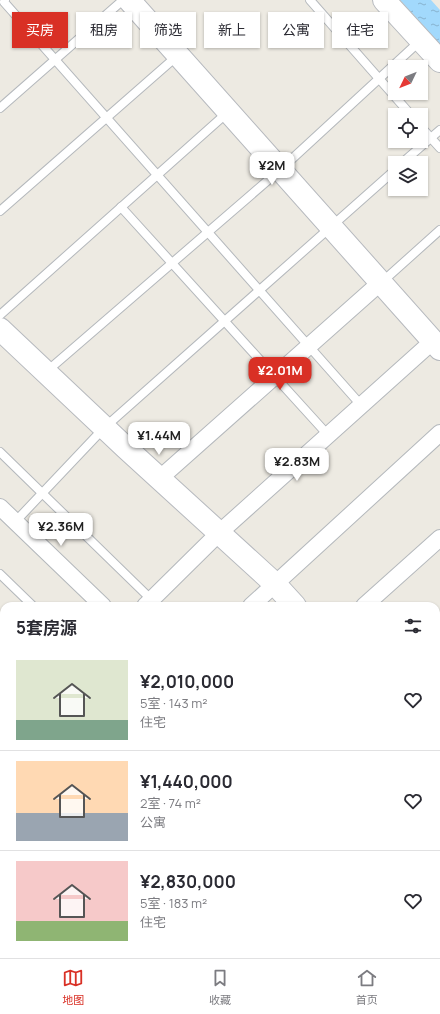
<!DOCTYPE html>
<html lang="zh">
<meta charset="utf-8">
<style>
:root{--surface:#fff;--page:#f2f2f3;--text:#2b2b33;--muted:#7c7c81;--line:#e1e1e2;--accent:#d93025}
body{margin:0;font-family:Manrope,"Noto Sans SC",sans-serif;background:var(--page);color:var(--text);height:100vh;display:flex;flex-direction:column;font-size:15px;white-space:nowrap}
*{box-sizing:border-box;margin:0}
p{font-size:13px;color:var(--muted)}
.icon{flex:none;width:22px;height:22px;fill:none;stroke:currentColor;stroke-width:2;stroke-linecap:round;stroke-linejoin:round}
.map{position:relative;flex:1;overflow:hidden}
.drawer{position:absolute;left:0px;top:602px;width:440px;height:356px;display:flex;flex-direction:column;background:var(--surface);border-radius:12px 12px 0 0;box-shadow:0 1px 3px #0004}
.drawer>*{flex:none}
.banner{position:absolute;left:12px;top:12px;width:416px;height:36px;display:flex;gap:8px}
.needle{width:26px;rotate:227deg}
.tools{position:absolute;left:388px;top:60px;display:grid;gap:8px}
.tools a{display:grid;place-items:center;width:40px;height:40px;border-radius:0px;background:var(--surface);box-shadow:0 1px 3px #0004;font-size:20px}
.price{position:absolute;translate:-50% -34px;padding:0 9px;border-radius:8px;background:#fff;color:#222;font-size:13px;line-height:26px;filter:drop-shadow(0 1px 2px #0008)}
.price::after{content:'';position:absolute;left:50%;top:24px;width:12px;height:9px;margin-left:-6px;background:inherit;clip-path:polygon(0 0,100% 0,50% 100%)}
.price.active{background:var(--accent);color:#fff}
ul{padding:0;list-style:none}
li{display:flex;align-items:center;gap:12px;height:100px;padding:0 16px}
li+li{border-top:1px solid var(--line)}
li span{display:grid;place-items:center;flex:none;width:112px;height:80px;border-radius:0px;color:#555}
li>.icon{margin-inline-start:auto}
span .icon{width:48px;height:48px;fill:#fffc;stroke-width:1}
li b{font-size:17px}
h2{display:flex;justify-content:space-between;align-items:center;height:48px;padding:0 16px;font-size:17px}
.chip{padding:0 14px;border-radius:0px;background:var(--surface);box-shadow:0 1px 3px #0004;font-size:14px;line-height:36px}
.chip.active{background:var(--accent);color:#fff}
.menu{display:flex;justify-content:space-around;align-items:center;height:56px;border-top:1px solid var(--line);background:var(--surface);font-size:11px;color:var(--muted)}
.menu a{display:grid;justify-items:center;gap:2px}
.menu .active{color:var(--accent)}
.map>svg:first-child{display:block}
.water{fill:url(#water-ripples)}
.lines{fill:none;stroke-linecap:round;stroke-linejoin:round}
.lane-casing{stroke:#b4b8bc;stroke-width:10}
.street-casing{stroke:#b4b8bc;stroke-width:18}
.secondary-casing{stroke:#b6b9be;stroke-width:24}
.lane{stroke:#fff;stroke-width:8}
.street{stroke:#fff;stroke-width:16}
.secondary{stroke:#fff;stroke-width:22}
</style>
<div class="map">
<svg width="440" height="958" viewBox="0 0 440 958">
<defs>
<pattern id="water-ripples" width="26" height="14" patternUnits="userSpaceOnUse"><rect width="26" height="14" fill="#a2d9fc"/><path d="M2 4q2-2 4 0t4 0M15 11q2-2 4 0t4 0" fill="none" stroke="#87b3cf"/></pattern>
</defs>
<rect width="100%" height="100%" fill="#edeae2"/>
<!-- water -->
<path class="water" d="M400,0h31l9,10v34z"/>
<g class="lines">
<!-- lane casing -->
<g class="lane-casing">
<g id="lane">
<path d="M5,0l-1,2 357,403"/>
<path d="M310,0l101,115"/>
<path d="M0,108l123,-108"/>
<path d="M421,127l19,21"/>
<path d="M402,163l38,-33"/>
<path d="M121,207l207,228"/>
<path d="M0,211l177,-155"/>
<path d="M382,282l58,-52"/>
<path d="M0,315l228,-203"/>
<path d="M46,372l235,-203 140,-129"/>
<path d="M0,452l158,154"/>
<path d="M15,522l89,-94 291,-258"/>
<path d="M0,574l33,32"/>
<path d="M0,630l4,4"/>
<path d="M0,750l4,-4"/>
<path d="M382,954l4,4"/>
<path d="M5,958l4,-4"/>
<path d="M207,958l4,-4"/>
<path d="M324,958l4,-4"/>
</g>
</g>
<!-- street casing -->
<g class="street-casing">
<g id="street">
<path d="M159,479l222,-197"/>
<path d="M0,507l103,99"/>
<path d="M145,606l74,-73 214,-192"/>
<path d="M251,606l189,-173"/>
<path d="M364,606l76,-68"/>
<path d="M436,645l4,-3"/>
<path d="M0,858l4,-4"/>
<path d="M436,944l4,4"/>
</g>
</g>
<!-- secondary casing -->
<g class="secondary-casing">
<g id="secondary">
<path d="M129,0l311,349"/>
<path d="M384,0l56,61"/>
<path d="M0,329l126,119 148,135 21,23"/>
<path d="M436,743l4,2"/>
</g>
</g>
<!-- lane -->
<use href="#lane" class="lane"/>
<!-- street -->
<use href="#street" class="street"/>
<!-- secondary -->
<use href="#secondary" class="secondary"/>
</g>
</svg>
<div class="tools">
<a><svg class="needle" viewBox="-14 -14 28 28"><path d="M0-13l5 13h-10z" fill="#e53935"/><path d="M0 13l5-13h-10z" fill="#7c7c81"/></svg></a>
<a><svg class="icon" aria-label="locate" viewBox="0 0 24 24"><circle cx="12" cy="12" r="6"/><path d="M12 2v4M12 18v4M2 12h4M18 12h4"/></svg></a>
<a><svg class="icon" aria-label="layers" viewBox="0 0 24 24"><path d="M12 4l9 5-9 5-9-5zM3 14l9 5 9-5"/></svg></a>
</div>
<b class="price" style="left:272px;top:186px">¥2M</b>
<b class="price active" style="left:280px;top:391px">¥2.01M</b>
<b class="price" style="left:159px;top:456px">¥1.44M</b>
<b class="price" style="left:297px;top:482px">¥2.83M</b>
<b class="price" style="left:61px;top:547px">¥2.36M</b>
<div class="banner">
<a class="chip active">买房</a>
<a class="chip">租房</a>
<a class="chip">筛选</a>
<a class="chip">新上</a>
<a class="chip">公寓</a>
<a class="chip">住宅</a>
</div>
<section class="drawer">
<h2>5套房源<svg class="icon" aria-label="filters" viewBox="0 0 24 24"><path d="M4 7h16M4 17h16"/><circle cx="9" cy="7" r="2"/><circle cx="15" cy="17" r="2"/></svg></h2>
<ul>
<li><span style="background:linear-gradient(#dfe7d0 75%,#7fa58c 0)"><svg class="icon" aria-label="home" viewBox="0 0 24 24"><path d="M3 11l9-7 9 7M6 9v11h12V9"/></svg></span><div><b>¥2,010,000</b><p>5室 · 143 m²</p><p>住宅</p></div><svg class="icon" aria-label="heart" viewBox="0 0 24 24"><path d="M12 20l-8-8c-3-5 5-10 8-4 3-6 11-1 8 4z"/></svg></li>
<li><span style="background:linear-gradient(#ffd9b3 65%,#9aa5b1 0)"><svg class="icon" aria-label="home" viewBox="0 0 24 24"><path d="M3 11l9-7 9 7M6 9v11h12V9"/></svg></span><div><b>¥1,440,000</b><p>2室 · 74 m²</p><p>公寓</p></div><svg class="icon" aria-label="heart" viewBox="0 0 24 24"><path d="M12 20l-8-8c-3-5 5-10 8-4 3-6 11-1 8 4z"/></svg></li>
<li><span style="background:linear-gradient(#f6c9c9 75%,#8fb573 0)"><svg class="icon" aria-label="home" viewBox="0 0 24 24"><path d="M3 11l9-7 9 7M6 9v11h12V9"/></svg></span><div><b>¥2,830,000</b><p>5室 · 183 m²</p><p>住宅</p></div><svg class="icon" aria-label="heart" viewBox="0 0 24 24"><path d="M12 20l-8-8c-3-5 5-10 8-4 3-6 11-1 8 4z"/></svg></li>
</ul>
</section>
</div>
<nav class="menu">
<a class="active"><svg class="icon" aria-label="map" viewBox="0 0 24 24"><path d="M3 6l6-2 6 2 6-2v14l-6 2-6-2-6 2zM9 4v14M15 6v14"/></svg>地图</a>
<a><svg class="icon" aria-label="saved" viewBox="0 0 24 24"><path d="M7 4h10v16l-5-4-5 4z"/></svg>收藏</a>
<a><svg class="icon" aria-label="home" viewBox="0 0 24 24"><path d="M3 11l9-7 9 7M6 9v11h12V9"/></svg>首页</a>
</nav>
